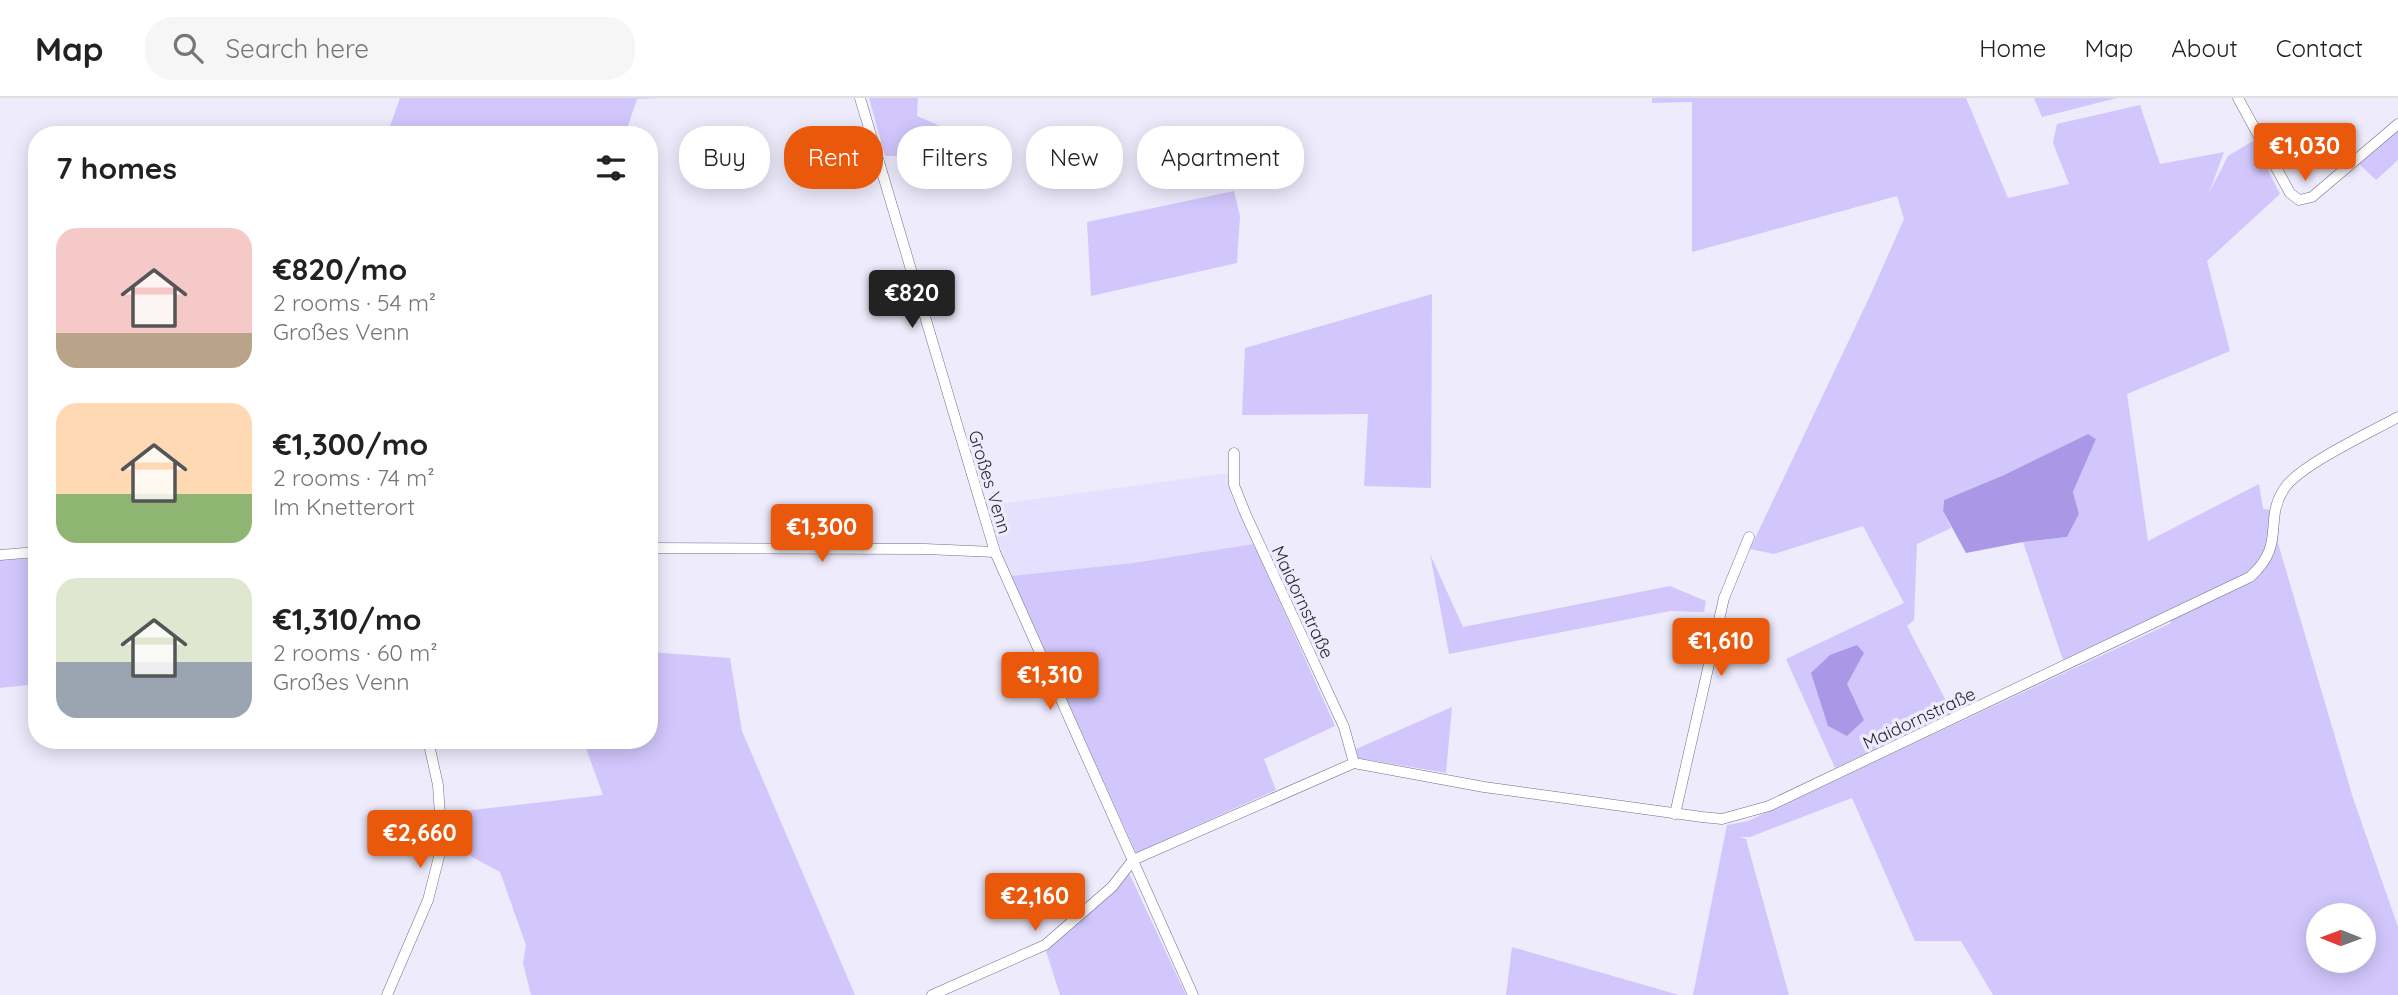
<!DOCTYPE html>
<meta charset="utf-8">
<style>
:root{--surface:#fff;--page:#f6f6f6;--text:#222;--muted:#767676;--line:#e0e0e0;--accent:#ea580c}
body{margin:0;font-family:Quicksand,sans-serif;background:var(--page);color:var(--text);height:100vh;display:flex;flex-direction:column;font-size:26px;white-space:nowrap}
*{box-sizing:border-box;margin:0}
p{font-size:23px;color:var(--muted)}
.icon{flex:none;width:38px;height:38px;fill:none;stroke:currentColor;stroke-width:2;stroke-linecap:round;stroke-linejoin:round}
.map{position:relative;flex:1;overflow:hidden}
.panel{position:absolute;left:28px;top:28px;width:630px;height:623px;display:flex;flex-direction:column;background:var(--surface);border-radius:28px;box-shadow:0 4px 18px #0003}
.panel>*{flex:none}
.top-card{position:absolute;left:679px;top:28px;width:665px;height:63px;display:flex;gap:14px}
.needle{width:46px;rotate:271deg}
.controls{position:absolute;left:2306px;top:805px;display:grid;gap:14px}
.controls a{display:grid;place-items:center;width:70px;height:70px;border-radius:50%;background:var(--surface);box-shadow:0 4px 18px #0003;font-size:35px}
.price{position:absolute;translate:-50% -60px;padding:0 16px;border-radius:7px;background:var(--accent);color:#fff;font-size:23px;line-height:46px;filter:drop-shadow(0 2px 4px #0008)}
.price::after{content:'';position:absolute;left:50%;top:42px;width:21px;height:16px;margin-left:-10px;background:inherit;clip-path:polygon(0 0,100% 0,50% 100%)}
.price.on{background:#222;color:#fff}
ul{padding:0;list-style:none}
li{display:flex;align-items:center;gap:21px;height:175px;padding:0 28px}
li span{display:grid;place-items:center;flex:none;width:196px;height:140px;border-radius:21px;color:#555}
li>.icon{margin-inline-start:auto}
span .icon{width:84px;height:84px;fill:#fffc;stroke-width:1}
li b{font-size:30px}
h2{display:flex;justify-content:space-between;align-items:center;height:84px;padding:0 28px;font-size:30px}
.tag{padding:0 24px;border-radius:28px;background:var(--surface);box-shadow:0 4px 18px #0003;font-size:24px;line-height:63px}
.tag.on{background:var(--accent);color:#fff}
header{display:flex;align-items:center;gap:42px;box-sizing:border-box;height:98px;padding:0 35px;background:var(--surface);border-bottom:2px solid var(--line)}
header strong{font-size:33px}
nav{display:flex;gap:38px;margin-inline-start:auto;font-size:24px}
.search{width:490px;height:63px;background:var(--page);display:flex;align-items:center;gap:18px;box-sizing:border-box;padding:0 24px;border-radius:28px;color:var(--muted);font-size:26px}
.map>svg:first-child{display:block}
.built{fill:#e6e0ff}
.green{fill:#d2c7fc;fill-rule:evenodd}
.water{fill:#aa98e6}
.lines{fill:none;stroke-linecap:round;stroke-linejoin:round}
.minor-casing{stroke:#726d88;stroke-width:11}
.minor{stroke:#fff;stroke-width:10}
.labels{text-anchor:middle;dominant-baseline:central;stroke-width:7;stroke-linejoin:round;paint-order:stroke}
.street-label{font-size:18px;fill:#2a2833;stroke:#eeebfd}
</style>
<header>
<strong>Map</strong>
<div class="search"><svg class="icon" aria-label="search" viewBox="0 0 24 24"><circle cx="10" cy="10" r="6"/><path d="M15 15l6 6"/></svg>Search here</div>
<nav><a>Home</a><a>Map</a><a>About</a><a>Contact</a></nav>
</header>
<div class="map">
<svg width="2398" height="897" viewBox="0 0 2398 897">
<rect width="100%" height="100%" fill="#eeebfd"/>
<!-- built -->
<path class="built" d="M1228,375l2,20 24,51 -121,19 -122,13 -27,-70z"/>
<!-- green -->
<g class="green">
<path d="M400,0h258l-21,1 -12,36h-238z"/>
<path d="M869,0h49l-1,18 46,20 -50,20h-28z"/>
<path d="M1652,0h314l42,100 61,-14 -16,-41 4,-19 83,-19 20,59 64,-12 -15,41 19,-37 25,-15 27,53 -73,67 23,90 -103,43 21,147 111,-57 4,25 17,1 -2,33 75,255 45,129v68h-405l-32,-54h-46l-63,-143 -102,39h-11l7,2 43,156h-96l34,-170 21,-4 423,-198 -3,-11 -105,48 -40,-118 44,-5 12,-23 -6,-22 23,-53 -8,-5 -84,41 -60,25 -1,11 8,17 -34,16 -3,76 -7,6 46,88 -118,54 -49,-109 118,-56 -41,-77 -89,28 -24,-5 119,-251 35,-79 -7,-23 -205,56v-150l-40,1zM2319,817h45v46h-45z"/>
<path d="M2034,0h83l-75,19z"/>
<path d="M2398,31v31l-22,20 -18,-17z"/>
<path d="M1234,93l6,25 -3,47 -146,33 -4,-74z"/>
<path d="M1432,196l-1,194 -67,-2 4,-72 -126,1 3,-67z"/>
<path d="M1254,446l81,182 -71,33 12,31 -140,63 -125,-277 122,-13z"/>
<path d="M1430,456l33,73 207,-41 36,15 -2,11 -34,-1 -221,43z"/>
<path d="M37,460v126l-37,4v-128z"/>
<path d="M649,554l81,6 12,73 113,264h-324l-8,-32 3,-18 -26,-73 -50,-27 -4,-32 157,-18 -20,-55h66z"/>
<path d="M1452,609l-6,66 -88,-15 -2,-9z"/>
<path d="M1129,775l57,122h-126l-14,-44z"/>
<path d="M1512,849l167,48h-173z"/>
</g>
<!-- water -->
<g class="water">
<path d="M2088,336l8,5 -23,53 6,22 -12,23 -44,5 -57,11 -23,-42 1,-11 60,-25z"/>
<path d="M1857,547l7,8 -17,31 17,36 -17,16 -19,-10 -17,-53 19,-18z"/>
</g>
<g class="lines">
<!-- minor casing -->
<g class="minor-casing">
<g id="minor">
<path d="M860,0l135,454 198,443"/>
<path d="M2238,0l52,95 9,7 13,-3 86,-73"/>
<path d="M1234,355v32l12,30 98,212 10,36"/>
<path d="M649,450l276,1 70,3"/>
<path d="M0,457l37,-3"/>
<path d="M1675,716l49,-216 25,-61"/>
<path d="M387,897l41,-95 14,-55 -4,-60 -10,-45"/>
<path d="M932,897l113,-50 67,-58 21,-27 221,-97 130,24 218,30 20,2 47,-13 481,-229c37,-33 13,-56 34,-88 14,-23 87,-57 114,-72"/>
</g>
</g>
<!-- minor -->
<use href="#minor" class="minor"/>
</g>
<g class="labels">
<!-- street labels -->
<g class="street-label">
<text transform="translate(990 384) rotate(73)">Großes Venn</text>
<text transform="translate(1303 504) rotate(65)">Maidornstraße</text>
<text transform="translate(1919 620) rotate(-25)">Maidornstraße</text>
</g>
</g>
</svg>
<div class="controls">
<a><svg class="needle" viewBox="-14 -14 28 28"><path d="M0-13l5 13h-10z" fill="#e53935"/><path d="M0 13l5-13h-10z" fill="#767676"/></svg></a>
</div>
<b class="price" style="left:2305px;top:85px">€1,030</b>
<b class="price on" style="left:912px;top:232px">€820</b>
<b class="price" style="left:822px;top:466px">€1,300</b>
<b class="price" style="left:1721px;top:580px">€1,610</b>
<b class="price" style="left:1050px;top:614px">€1,310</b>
<b class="price" style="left:420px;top:772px">€2,660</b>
<b class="price" style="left:1035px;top:835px">€2,160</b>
<div class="top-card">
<a class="tag">Buy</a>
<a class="tag on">Rent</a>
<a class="tag">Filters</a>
<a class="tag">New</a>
<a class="tag">Apartment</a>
</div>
<section class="panel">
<h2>7 homes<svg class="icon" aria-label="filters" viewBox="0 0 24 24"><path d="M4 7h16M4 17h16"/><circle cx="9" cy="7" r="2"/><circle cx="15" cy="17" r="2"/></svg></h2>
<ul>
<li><span style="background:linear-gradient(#f6c9c9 75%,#b9a48a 0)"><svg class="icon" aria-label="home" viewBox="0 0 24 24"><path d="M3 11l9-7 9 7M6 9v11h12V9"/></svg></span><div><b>€820/mo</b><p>2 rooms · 54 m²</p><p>Großes Venn</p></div></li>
<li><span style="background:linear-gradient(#ffd9b3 65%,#8fb573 0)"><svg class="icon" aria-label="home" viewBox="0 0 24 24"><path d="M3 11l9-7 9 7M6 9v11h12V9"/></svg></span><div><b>€1,300/mo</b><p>2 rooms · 74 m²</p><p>Im Knetterort</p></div></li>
<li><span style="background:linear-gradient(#dfe7d0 60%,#9aa5b1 0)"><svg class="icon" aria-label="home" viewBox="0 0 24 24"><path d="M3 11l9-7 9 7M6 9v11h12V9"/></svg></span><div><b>€1,310/mo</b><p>2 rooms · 60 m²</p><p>Großes Venn</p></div></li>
</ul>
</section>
</div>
